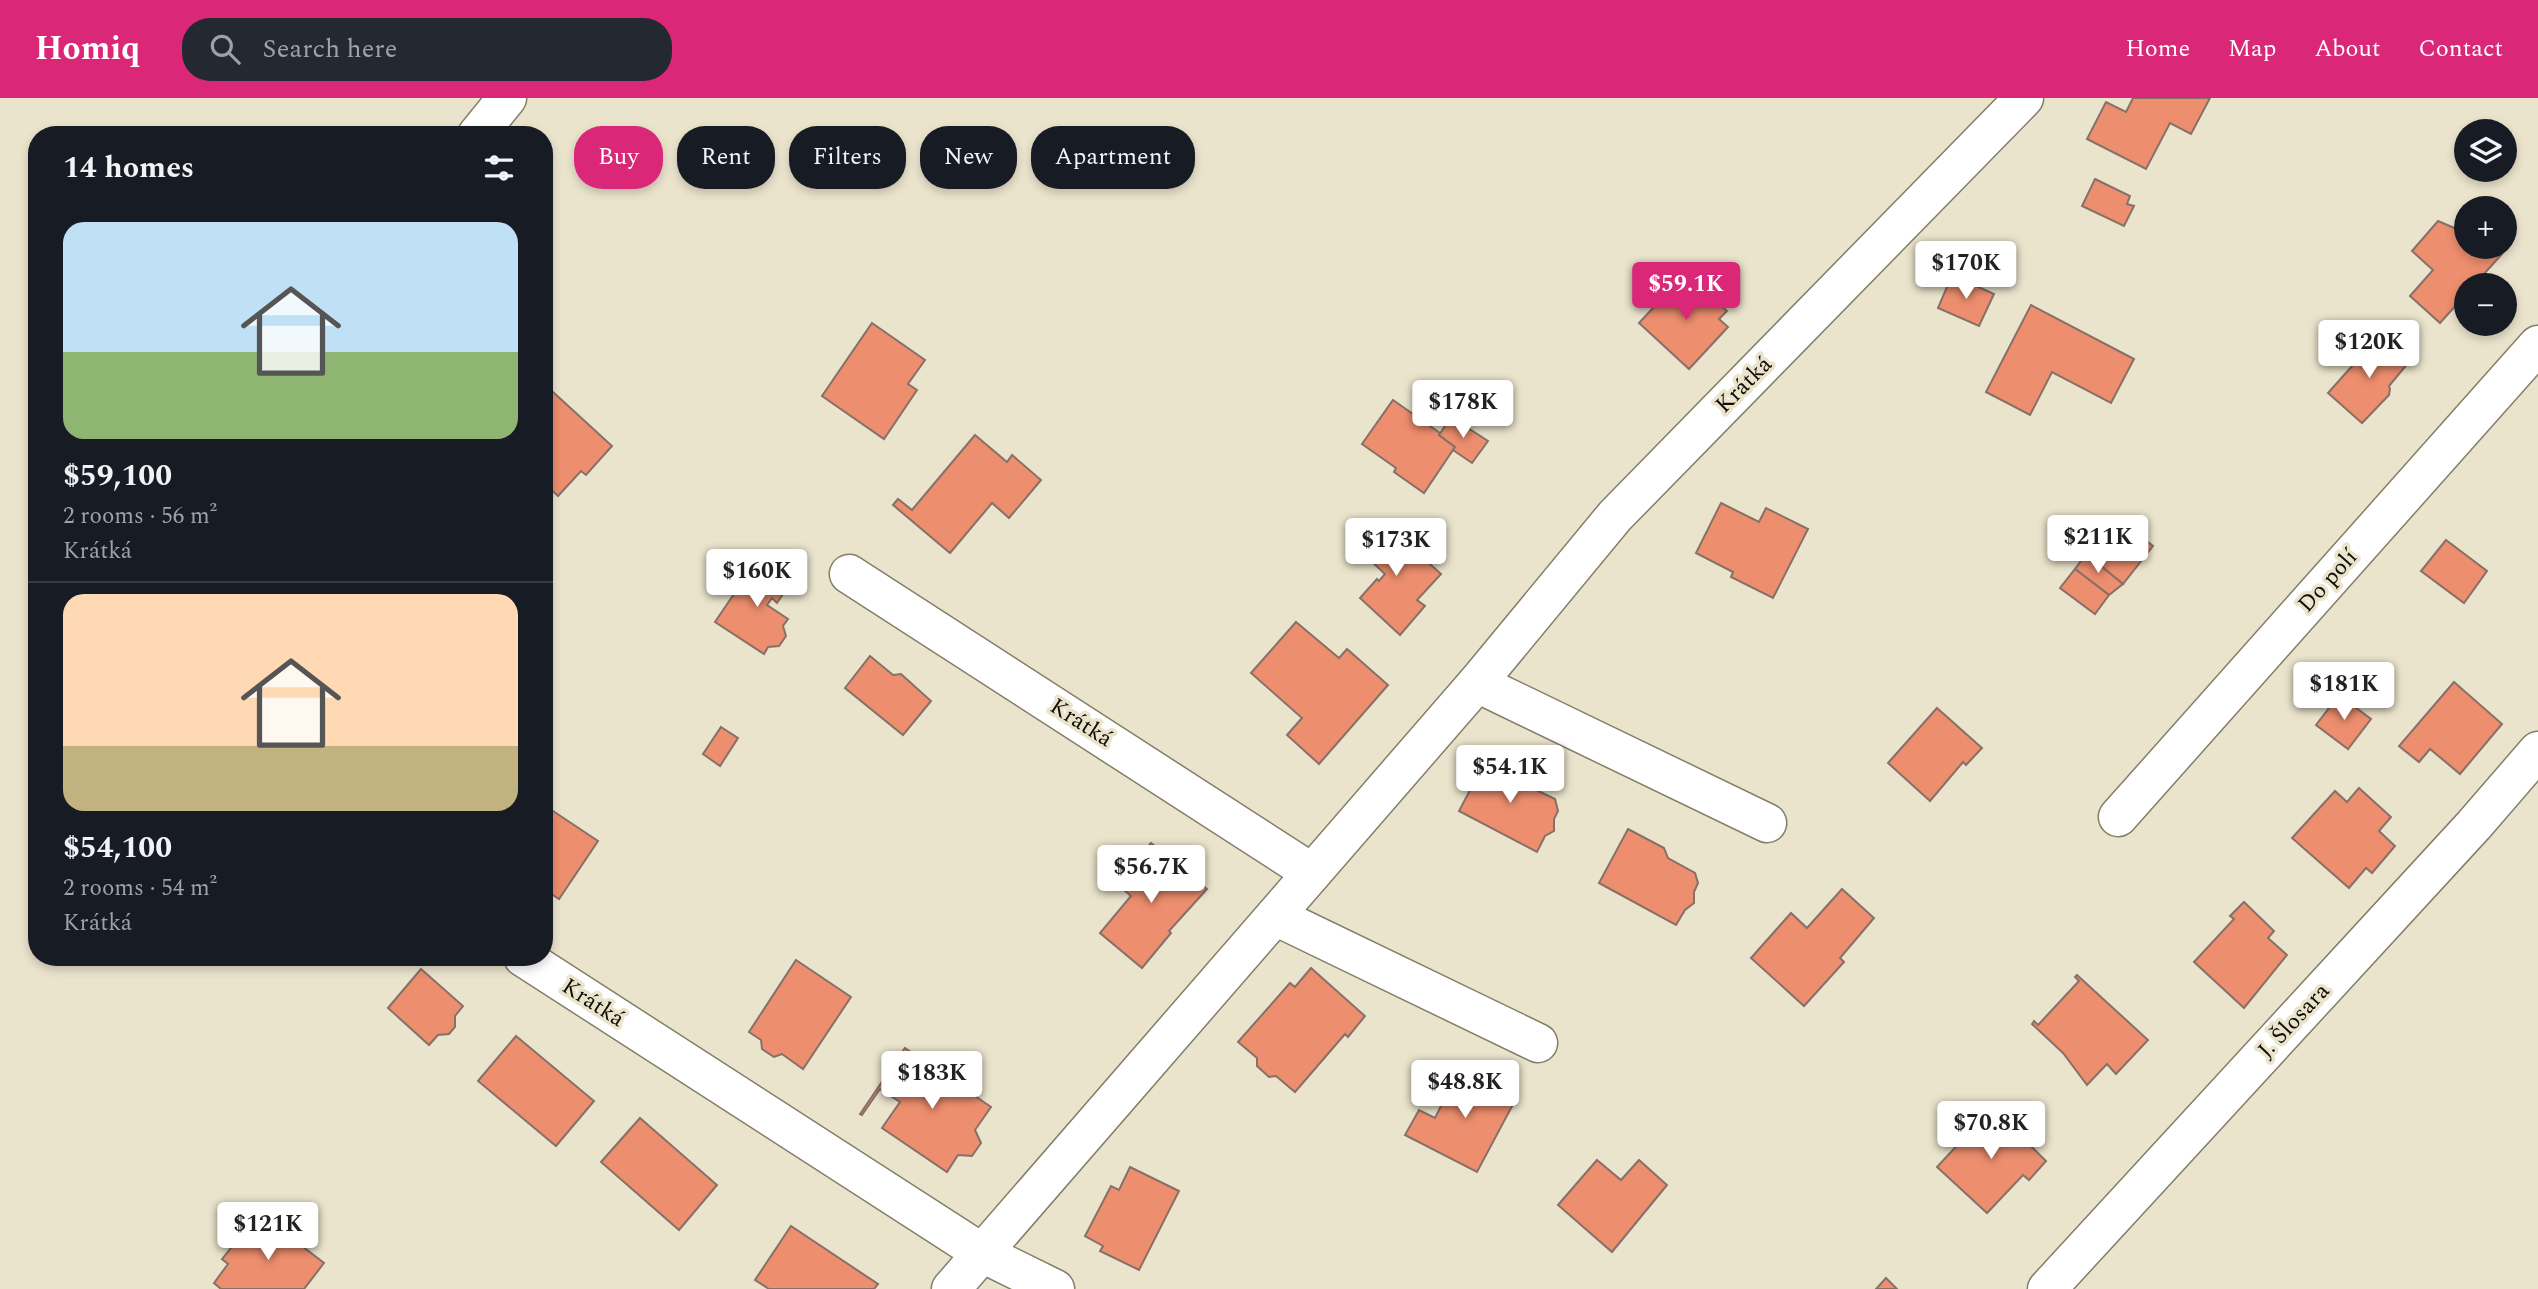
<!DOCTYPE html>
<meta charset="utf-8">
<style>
:root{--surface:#171b24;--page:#242831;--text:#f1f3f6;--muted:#9ea1a6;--line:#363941;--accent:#db2777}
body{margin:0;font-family:Spectral,serif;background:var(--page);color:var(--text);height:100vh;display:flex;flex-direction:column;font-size:26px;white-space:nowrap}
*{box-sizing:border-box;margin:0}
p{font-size:23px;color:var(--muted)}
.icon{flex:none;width:38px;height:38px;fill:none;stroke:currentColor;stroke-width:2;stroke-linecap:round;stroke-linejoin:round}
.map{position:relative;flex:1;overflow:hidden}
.sheet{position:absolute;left:28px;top:28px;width:525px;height:840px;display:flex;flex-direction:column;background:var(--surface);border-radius:28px;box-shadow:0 4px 10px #0003}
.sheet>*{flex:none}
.top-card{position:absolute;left:574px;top:28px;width:665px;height:63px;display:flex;gap:14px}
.buttons{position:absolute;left:2454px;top:21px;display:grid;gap:14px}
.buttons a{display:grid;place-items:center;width:63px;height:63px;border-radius:50%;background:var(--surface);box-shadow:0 4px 10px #0003;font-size:35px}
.price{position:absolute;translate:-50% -60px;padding:0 16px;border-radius:7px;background:#fff;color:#222;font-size:23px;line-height:46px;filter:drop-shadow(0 2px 4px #0008)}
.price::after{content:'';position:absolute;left:50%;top:42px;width:21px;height:16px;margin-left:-10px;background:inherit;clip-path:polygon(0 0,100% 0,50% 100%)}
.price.current{background:var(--accent);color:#fff}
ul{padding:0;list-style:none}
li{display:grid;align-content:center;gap:14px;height:371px;padding:0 35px}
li+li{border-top:2px solid var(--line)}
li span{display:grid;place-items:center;height:217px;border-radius:21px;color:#555}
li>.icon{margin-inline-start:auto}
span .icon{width:126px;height:126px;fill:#fffc;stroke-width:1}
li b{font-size:30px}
h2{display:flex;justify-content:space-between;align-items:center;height:84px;padding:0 35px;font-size:30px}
.chip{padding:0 24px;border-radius:28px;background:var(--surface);box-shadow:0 4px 10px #0003;font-size:24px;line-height:63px}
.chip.current{background:var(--accent);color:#fff}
header{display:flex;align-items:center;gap:42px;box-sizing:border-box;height:98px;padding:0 35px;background:var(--accent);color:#fff}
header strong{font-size:33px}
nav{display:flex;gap:38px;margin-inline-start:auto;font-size:24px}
.search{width:490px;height:63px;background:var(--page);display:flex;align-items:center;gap:18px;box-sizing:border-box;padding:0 24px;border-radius:28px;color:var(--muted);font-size:26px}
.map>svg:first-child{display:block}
.building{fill:#ed8e6e;stroke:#877068;stroke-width:2}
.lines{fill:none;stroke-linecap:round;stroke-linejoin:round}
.minor-casing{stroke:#847e68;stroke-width:41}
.minor{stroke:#fff;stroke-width:38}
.labels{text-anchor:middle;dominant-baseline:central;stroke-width:7;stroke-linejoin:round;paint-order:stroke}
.street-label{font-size:23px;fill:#100e06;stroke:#ebe4cd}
</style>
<header>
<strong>Homiq</strong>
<div class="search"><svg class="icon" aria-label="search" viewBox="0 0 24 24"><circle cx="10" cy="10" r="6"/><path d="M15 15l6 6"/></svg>Search here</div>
<nav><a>Home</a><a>Map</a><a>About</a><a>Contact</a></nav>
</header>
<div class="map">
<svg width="2538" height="1191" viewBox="0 0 2538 1191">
<rect width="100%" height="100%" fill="#ebe4cd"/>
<!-- building -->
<g class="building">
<path d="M2133,0h77l-19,36 -21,-11 -24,46 -59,-30 19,-37 20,10z"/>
<path d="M2095,81l35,17 -3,8 7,2 -10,20 -42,-20z"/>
<path d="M2438,123l28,12v14h27l9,7 -28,31h-8v9l-26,29 -30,-27 23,-26 -21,-19z"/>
<path d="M1952,177l42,19 -15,32 -41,-18z"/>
<path d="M1679,182l6,7 7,-7 35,31 -8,8 9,8 -39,42 -50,-46z"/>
<path d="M2031,207l103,54 -23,44 -59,-31 -22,43 -44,-23z"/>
<path d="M872,225l53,37 -17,24 9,6 -33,49 -62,-43z"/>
<path d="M2378,239l30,26 -19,23 1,3 -1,6 -27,28 -34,-30z"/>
<path d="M553,294l59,54 -26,29 -5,-4 -23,25 -14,-13v-82z"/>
<path d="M1393,302l47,33 -1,2 16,12 -31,46 -30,-21 2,-4 -34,-24z"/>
<path d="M1451,319l37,24 -16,22 -19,-13 2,-3 -16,-12z"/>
<path d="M975,337l32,27 5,-7 29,25 -32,38 -17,-15 -42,50 -57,-48 5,-6 14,11z"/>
<path d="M1721,405l38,19 7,-14 42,21 -35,69 -42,-21 2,-5 -37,-19z"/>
<path d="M2115,419l38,29 -30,38 -37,-30z"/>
<path d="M1378,425l17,16 3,-4 43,39 -24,26 8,6 -25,29 -40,-37 17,-19 2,2 6,-7 -29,-27z"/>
<path d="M2446,442l41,31 -23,32 -43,-32z"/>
<path d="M2086,456l37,30 -14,11 -34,-26z"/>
<path d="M757,462l34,22 -14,21 -5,-5 -5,7 21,14 -5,7 3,10 -7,10 -11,1 -4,7 -49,-32z"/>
<path d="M2075,471l34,26 -14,19 -35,-26z"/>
<path d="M1296,524l43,36 8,-9 41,36 -69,79 -32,-29 15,-17 -51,-45z"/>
<path d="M870,558l23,19 8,-1 30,27 -28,34 -58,-47z"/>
<path d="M2454,584l48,42 -42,50 -30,-25 -11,13 -20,-16z"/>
<path d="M2339,597l32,24 -23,30 -32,-24z"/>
<path d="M1937,610l45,40 -16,17 -3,-3 -33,39 -42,-38z"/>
<path d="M721,629l17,11 -18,28 -17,-12z"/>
<path d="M1488,658l37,19 3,11 27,13 3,12 -4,8v12l-9,5 -8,16 -78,-41z"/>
<path d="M2359,690l32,29 -12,14 16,15 -23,27 -6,-5 -17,20 -57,-50 43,-47 12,11z"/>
<path d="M544,707l54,36 -39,58 -12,-8 -3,4z"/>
<path d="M1628,731l36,19 4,10 27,15 3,10 -4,9v11l-9,7 -9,15 -77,-42z"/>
<path d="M1151,745l56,46 -38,42 2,2 -29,35 -42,-35 31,-37 -14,-12z"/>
<path d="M1842,791l32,29 -34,40 4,4 -40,44 -53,-48 40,-45 16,15z"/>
<path d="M2244,804l30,29 -6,7 19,17 -43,53 -50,-46 40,-43 -4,-3z"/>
<path d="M796,862l55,37 -48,72 -21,-15 -8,3 -12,-8 -1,-9 -12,-8z"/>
<path d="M1311,870l54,48 -17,21 -3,-3 -50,58 -19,-16 -7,1 -12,-11v-8l-19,-16 52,-59 5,4z"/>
<path d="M421,871l42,37 -8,10v11l-6,7 -11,1 -9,10 -41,-37z"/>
<path d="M2077,877l71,65 -32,34 -9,-10 -20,21 -24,-32 -31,-29 2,-3 4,4 41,-44 -4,-4z"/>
<path d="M516,938l78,65 -38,45 -78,-65z"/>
<path d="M905,950l86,59 -16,23 6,13 -9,13 -14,-1 -11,17 -65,-44 18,-26 -20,-13 -18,26 -2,-1z"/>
<path d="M1461,968l57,29 -41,77 -72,-37 14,-25 16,8z"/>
<path d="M1992,1010l54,53 -17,19 -6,-5 -36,38 -50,-46z"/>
<path d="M640,1020l77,67 -38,45 -78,-68z"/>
<path d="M1597,1062l24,20 18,-20 28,25 -55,67 -54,-47z"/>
<path d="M1130,1069l49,24 -40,79 -39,-19 3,-5 -18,-10 26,-50 8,4z"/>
<path d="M264,1119l60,46 -20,26h-83l-7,-6 14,-19 -6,-5 21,-26 6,5z"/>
<path d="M791,1128l87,58 -4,5h-105l-14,-9z"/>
<path d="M1886,1180l11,11h-21z"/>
</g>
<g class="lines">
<!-- minor casing -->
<g class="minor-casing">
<g id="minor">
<path d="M477,37l30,-37"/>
<path d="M849,476l463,299"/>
<path d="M1477,585l290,140"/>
<path d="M2118,719l420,-472"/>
<path d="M1275,818l263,127"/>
<path d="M523,859l459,296 73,36"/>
<path d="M951,1191l526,-606 138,-167 409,-418"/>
<path d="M2047,1191l427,-464 64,-74"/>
</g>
</g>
<!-- minor -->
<use href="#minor" class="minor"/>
</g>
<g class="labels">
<!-- street labels -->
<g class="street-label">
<text transform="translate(1744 287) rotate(-45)">Krátká</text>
<text transform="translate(2328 483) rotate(-48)">Do polí</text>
<text transform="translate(1081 625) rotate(33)">Krátká</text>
<text transform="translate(593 905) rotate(33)">Krátká</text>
<text transform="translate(2294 923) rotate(-47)">J. Šlosara</text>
</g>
</g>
</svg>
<div class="buttons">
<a><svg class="icon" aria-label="layers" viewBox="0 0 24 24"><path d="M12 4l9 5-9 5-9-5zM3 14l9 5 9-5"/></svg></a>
<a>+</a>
<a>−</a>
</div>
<b class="price" style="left:1966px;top:203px">$170K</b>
<b class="price current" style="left:1686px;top:224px">$59.1K</b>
<b class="price" style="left:2369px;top:282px">$120K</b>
<b class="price" style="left:1463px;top:342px">$178K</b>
<b class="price" style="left:2098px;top:477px">$211K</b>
<b class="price" style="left:1396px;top:480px">$173K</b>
<b class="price" style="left:757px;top:511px">$160K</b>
<b class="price" style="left:2344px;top:624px">$181K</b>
<b class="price" style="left:1510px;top:707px">$54.1K</b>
<b class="price" style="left:1151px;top:807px">$56.7K</b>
<b class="price" style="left:932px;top:1013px">$183K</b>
<b class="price" style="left:1465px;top:1022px">$48.8K</b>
<b class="price" style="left:1991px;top:1063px">$70.8K</b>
<b class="price" style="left:268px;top:1164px">$121K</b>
<div class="top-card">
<a class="chip current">Buy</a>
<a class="chip">Rent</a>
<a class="chip">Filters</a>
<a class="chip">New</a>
<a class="chip">Apartment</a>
</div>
<section class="sheet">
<h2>14 homes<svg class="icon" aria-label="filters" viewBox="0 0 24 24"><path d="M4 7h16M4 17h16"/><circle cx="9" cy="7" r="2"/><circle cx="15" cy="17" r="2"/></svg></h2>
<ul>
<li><span style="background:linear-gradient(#bfe0f5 60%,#8fb573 0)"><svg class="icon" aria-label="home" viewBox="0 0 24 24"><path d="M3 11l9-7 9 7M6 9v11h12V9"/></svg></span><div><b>$59,100</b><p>2 rooms · 56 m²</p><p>Krátká</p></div></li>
<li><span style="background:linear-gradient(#ffd9b3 70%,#c2b280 0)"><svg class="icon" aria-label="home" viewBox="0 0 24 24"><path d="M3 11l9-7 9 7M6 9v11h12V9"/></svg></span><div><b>$54,100</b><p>2 rooms · 54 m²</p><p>Krátká</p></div></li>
</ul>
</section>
</div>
